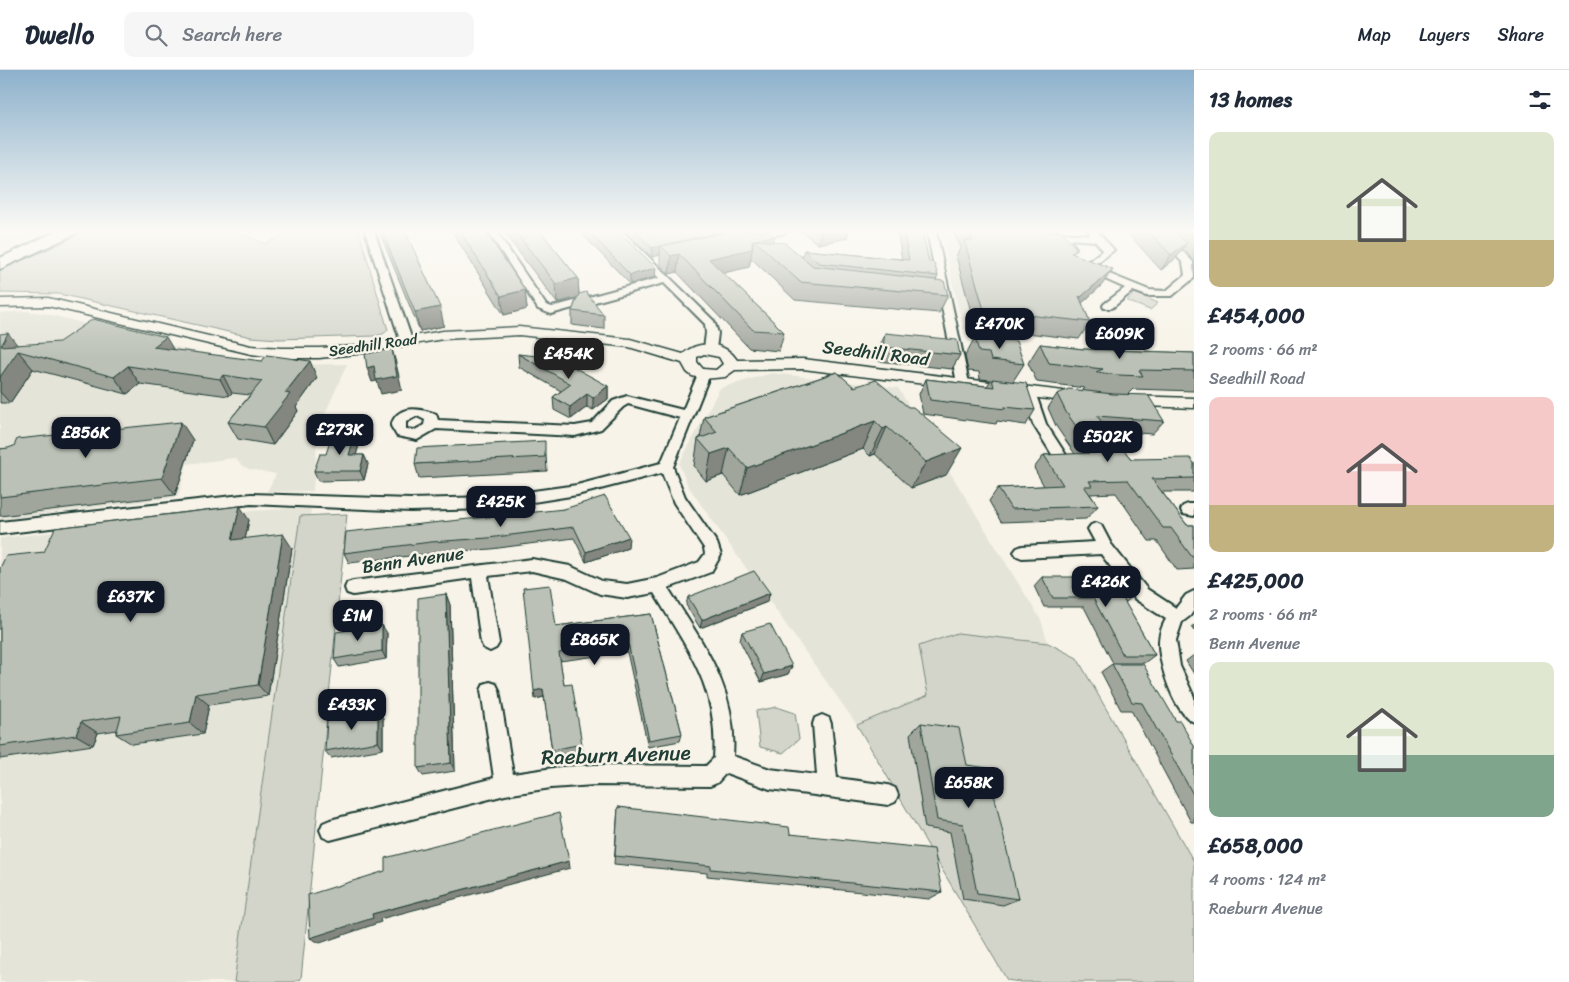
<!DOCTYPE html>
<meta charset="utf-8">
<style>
:root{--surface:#fff;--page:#f6f6f7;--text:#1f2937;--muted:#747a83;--line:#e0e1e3;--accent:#111827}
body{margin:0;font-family:Sriracha,sans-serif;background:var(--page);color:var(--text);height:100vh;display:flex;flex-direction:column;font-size:19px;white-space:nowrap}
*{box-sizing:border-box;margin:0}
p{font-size:16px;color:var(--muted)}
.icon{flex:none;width:28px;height:28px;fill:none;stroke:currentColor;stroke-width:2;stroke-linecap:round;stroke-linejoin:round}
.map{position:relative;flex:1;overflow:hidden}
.drawer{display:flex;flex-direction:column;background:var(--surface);width:375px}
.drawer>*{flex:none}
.price{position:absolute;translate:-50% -42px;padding:0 11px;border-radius:10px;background:var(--accent);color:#fff;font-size:16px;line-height:32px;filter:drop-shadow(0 1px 2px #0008)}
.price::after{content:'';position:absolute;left:50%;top:30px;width:15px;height:11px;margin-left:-8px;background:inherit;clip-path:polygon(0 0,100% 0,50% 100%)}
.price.current{background:#222;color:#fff}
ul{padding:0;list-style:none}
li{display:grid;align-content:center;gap:10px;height:265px;padding:0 15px}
li span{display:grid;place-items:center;height:155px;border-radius:10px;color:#555}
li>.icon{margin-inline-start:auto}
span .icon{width:90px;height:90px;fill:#fffc;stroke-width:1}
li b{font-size:21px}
h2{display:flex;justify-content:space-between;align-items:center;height:60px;padding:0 15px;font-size:21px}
header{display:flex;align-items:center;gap:30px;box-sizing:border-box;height:70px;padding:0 25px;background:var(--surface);border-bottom:1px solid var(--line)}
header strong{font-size:24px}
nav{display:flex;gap:28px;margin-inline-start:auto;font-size:18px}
.search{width:350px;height:45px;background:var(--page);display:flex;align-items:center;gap:12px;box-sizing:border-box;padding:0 18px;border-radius:10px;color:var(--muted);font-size:19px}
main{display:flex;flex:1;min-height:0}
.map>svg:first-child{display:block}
.built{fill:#e5e4d9}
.green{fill:#d3d5ca;stroke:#79897f}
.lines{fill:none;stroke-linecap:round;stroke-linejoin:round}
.minor-casing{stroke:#1f3d34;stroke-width:4}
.tertiary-casing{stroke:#1f3d34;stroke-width:3}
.primary-casing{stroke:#1f3d34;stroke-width:4}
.minor{fill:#f7f3e8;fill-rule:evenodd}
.tertiary{fill:#f7f3e8;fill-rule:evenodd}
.primary{fill:#f7f3e8;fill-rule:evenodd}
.wall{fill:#a1a69d;stroke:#1f3d34}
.shaded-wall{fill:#83877f;stroke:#1f3d34}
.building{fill:#bbc1b6;stroke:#1f3d34}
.labels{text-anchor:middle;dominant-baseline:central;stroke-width:5;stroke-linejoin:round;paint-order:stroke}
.far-street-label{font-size:15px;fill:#1f3d34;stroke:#f7f3e8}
.street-label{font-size:18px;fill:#1f3d34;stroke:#f7f3e8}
.near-street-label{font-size:21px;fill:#1f3d34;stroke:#f7f3e8}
</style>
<header>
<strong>Dwello</strong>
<div class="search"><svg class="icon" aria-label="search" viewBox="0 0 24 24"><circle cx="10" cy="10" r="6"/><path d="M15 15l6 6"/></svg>Search here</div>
<nav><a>Map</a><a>Layers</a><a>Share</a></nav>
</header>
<main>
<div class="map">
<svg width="1194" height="912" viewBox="0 0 1194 912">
<rect width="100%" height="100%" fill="#f7f3e8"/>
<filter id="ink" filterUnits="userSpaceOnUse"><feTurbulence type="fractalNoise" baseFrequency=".02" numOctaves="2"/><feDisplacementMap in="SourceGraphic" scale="10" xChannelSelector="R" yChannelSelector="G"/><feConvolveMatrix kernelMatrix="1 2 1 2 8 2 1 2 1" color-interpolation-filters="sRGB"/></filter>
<g filter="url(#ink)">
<!-- built -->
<g class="built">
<path d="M0,161h43l-43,20z"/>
<path d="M941,161h66l69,108 -113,-10z"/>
<path d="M25,241l18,2 150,38 80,14 74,-1 -29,66 -5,61 -46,1 9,-18 -27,-5 -8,-4 -6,-7 -48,6 -9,33 -178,23v-207z"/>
<path d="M772,303l126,15 143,232 7,23 -91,-10 -38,13 10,49 -72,30 -169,-239 -9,-22 41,-76z"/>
<path d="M311,437l-37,420 10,55h-284v-444l237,-26z"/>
</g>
<!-- green -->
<g class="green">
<path d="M81,161h155l29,13 27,-13h67l29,99 -5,4 -8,2 -96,3 -28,-2 -192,-43 -59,-1v-23l63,-27z"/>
<path d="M1134,223h1l23,10 -8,7 -23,-9z"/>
<path d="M347,444l-46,465 -8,3h-59l66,-466z"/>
<path d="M957,563l91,10 29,15 117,204v120h-174l-13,-2 -150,-255 71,-30 -9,-49z"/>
<path d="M777,637l18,6 4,26 -16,14 -23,-6 -4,-36z"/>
</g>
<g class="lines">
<!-- minor casing -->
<g class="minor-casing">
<g id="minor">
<path d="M365,161h9l38,109 -2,2 -4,1 -6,-3z"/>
<path d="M488,161h8l50,74 6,2 107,-29 -47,-47h10l92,90 4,12 -2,16 -6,4 -4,-1 -2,-3 2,-16 -1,-9 -41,-41 -113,31 -13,-5z"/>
<path d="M770,161h16l-2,2 -31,7 -5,-3 2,-2z"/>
<path d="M927,161h9l33,152 -6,4 -6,-4z"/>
<path d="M1088,161h9l17,19 -22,17 57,23 17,1 19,-16 -2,-12 -30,-32h10l30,31 1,16 -22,18h-25l-14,-5 -21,17h-8l-1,-2 1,-2 21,-16 -45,-20 23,-18 -8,-9 -26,-2 7,9 -2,2h-6l-11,-14 5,-3 28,2z"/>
<path d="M704,300l6,4 -37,93 12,30 32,46 4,12 -10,17 -43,16c34,54 70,101 65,168l37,13 47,6 -4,-51 2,-6 7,-3 7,3 2,6 6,54 51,7 7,3 3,7 -3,7 -7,3 -118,-16 -44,-16 -9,10 -7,3 -116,-1 -43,3 -46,7 -175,45 -7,-3 -3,-7 3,-7 7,-3 164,-42 -13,-88 3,-6 6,-2 6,2 3,6 14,84 47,-7 34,-2 112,1 8,-8c5,-70 -27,-109 -60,-165l-27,5 -27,-4 -33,-15 -35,-8 -44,5 11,67 -3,5 -6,3 -6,-3 -3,-5 -9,-65 -119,17 -6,-2 -2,-5 2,-5 6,-2 179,-22 38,7 32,15 25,3 30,-6 42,-16 6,-8 -1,-6 -30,-45 -12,-30 -85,22 -87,14 -79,2 -160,-7 -251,30v-12l251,-28 160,5 79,-2 87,-12 84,-22 19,-45 -52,-14 -5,3 -22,22 -26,7 -139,-7 -19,11 -20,-4 -6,-10c6,-22 28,-18 45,-12l2,6 137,6 17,-3 21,-22 14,-5 56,14 15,-36zM417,346l8,4 -1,5 -9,5 -9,-1v-7z"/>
<path d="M1029,318l6,4 11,32 24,37 -2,3h-10l-25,-40 -10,-32z"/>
<path d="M1188,434h6v12l-11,-2 -2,-4 2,-4z"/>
<path d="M1096,453l5,2 10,19 36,45 29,19 10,-13 8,-4v19l-4,6 -8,6 -6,18 4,26 14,31v25c-20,-8 -36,-60 -35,-80 0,-8 3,-16 7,-23l-31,-20 -34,-45 -79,4 -5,-2 -3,-4 3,-4 5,-2 73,-4 -7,-13 3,-4z"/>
</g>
</g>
<!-- tertiary casing -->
<g class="tertiary-casing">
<g id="tertiary">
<path d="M48,228l203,48 31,2h37l37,-2 87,-15 76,-4 111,12 53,15c16,-15 43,-12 54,6l66,-1 277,34 6,1 2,4 -2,4 -6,1 -277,-34 -68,1 -10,7 -21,2 -12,-3 -5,-4 -5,-9 -53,-16 -110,-12 -76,4 -87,15 -37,4h-37l-31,-4 -203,-48 -48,1v-8zM704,284l15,3 4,7 -7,6 -13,-1 -6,-7v-5z"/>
<path d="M1128,326l66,2v10l-72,-3 -2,-4 2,-4z"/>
</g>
</g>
<!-- primary casing -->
<g class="primary-casing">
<path id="primary" d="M57,161h20l-2,3 -75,35v-11z"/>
</g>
<!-- minor -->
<use href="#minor" class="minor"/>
<!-- tertiary -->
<use href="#tertiary" class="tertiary"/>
<!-- primary -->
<use href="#primary" class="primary"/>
</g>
<!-- wall -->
<g class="wall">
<path d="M379,161h26l39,95 -24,5z"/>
<path d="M452,161h33l40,59 2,19 -23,6z"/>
<path d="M503,161h37l38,47 1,16 25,21v14l-32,-4v-14l5,-14 -20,6z"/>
<path d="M579,161h40l36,46 -25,7z"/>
<path d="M624,161h144l5,11 29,15 2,-7 98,9 -5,-28h25l7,31 9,14 -2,4 12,15 -9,18 -144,-13 -44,-42 -2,9 -26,6 61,59 -5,19 -30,-3 -72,-76 -8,2 -9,-10v-9l-8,2z"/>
<path d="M801,161h48l-2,7 -29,6z"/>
<path d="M952,161h110l12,23 28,31 -20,18 8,19 -11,17 -104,-12 -19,-71 5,-9z"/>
<path d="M1126,161h68v30l-11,-12 -7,9 -15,12z"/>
<path d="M885,263l75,22 -8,14 -74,-8 1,-13z"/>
<path d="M0,264l17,11 157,5 143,28 -21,29 2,4 -25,34 -35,-6 -10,-17 22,-27 -18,-2 -3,3 -89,-12 -13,10 -94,-25 -23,34h-10z"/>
<path d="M975,267l49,27 -11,17 22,29 -9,15 -29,-4 -1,3 -73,-10 -4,-20 7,-15 61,7 4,-6 -11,-1 -1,-7 -11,-1 -3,-15z"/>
<path d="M1040,274l43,5 111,4v38l-61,-2 -5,5 36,27 -12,13 -43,-3 22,28 63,4v27l-1,2h-31l25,33h7v44l-17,1 -20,-29h-8l-33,-48 -26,1 8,12 -12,13 -85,3 -12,-21 9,-13 46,-2 -10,-18 10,-13 31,-1 -19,-28 -8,-18 9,-14 26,-4 2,-2 -48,-6 -9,-19z"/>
<path d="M518,284l90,32v13l-15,11 -6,-3 -16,12 -17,-9 -1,-13 8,-6 -42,-24z"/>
<path d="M837,302l109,103 -35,13 -36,-34 -5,2 -7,-7 -123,46 -17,-20 -17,6 -12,-15 4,-27 2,-1 4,-21z"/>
<path d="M193,370l-18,55 -175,21v-67z"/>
<path d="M359,375l-3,10h8l4,9 -4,16 -46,1 -4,-10 12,-17z"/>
<path d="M546,385l1,16 -128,7 -4,-14z"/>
<path d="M564,439l64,39 -42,14 -12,-24 -83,11 -56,4 -86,10 -5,-10z"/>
<path d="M249,450l-4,19 47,9 -24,148 -59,9 -6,29 -71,10 -16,-10 1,-4 -19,3 -5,12 -93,14v-191l44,-16z"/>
<path d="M1042,507l90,20 -7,6 30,52 -11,8h-31l-29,-56h-40l-10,-21z"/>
<path d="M770,523l-3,9 -67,26 -14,-23 2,-8z"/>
<path d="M446,524l4,11 5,166 -32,5 -5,-8z"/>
<path d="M651,544l31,120 -2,7 -32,6 -21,-95 -67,9 4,24 18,59 1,7 -30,6 -9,-60 -9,2 21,-73z"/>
<path d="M1194,555v6l-3,-4z"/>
<path d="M742,562l50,34 -4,8 -27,8 -21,-41z"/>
<path d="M387,563l-1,26 -47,8 -5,-8z"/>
<path d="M1194,585v19l-8,-13z"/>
<path d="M1112,594l64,57 18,25v76h-3l-60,-112h-10l-20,-38z"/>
<path d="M383,648v31l-52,9 -6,-7z"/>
<path d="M921,653l46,42 51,134 -15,6 -40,-6 -13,-67 -25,-4 -15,-94z"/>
<path d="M618,737l172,27 152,58 -13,7 -222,-23v-3l-93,-9z"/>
</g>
<!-- shaded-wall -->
<g class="shaded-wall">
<path d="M726,161h23l-88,15 -1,9 -8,2v-9z"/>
<path d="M821,161h28l-2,7 -29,6z"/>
<path d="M774,166l-3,18 -16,-14z"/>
<path d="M754,170l-5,27 -43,10 3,-18z"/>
<path d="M1187,173l-11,15 -15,12 10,-15z"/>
<path d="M679,184l-2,18 -8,2 2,-18z"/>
<path d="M656,198l-1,9 -25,7v-9z"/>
<path d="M1113,199l-11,16 -32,29 11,-17z"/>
<path d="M578,208l1,19 -22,6 -1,-19z"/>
<path d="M525,220l2,19 -23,6 -3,-19z"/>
<path d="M440,237l4,19 -24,5 -5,-19z"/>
<path d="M8,263l14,18h-4l15,18 -23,34 -10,-11 1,-46z"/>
<path d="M166,267l10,17 -23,-7z"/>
<path d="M392,279l4,14 6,27 -21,4 -4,-13 -5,1 -5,-14 7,-2z"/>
<path d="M310,291l7,17 -21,29 2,4 -25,34 -9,-18 21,-34z"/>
<path d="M128,296l12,18 -13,10 -13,-17z"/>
<path d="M223,305l9,18 -3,3 -9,-17z"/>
<path d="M608,316v13l-15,11v-12z"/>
<path d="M587,324v13l-16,12 -1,-12z"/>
<path d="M875,351l-12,28 -123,46 7,-27z"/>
<path d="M181,352l12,18 -18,55 -13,-17z"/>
<path d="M887,357l-12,27 -5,2 13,-27z"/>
<path d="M355,365l4,10 -6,20 -4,-10z"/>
<path d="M729,378l-6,27 -17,6 5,-27z"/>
<path d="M962,378l-16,27 -35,13 15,-26z"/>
<path d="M364,385l4,9 -4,16 -4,-9z"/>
<path d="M240,436l9,14 -7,34 -10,-14z"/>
<path d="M283,464l9,14 -24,148 -10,-11z"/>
<path d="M629,467l-1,11 -42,14v-10z"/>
<path d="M770,523l-3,9 -67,26 2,-8z"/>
<path d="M446,524l4,11 5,166 -4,-8z"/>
<path d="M382,555l5,8 -1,26 -4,-8z"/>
<path d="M792,596l-4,8 -27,8 3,-8z"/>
<path d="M543,619l1,8 -9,2 -1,-8z"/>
<path d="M196,624l13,11 -6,29 -13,-11z"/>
<path d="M378,641l5,7v31l-5,-7z"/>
<path d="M81,652l17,11 -5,12 -17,-10z"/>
<path d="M569,791l1,7 -190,51 1,3 -61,21 -10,-5 62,-24z"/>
</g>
<!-- building -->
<g class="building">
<path d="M382,161h23l35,76 -25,5z"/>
<path d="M460,161h25l40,59 -24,6z"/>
<path d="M515,161h25l38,47 -22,6z"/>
<path d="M588,161h31l37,37 -26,7z"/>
<path d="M634,161h92l-74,17z"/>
<path d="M731,161h37l6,5 -19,4 30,3 28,23 131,15 4,14 -148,-13 -46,-42 -2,1v8l-43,10 75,73 -31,-2 -74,-76 -8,2 -10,-10z"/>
<path d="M903,161h19l7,31 5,1 4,13 -119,-13 -15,-13 105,10z"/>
<path d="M968,161h94l14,18 -5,4 42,16 -32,28 -2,-1 11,26 -106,-12 -20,-70 9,1z"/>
<path d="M1148,161h26l13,12 -16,12z"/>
<path d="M1190,161h4v4z"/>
<path d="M586,222l18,23 -32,-4 7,-17z"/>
<path d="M93,249l73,18 -13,10 109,14 5,-6 43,6 -25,32 5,1 -26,33 -36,-5 34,-41 -39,-6 -3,4 -92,-13 -14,11 -96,-26 -18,26v-43l8,-1 -7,13 58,-4z"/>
<path d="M885,263l72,7 3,15 -77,-8z"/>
<path d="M975,267l11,1 30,3 8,23 -33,-4 -2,-7 -10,-1z"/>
<path d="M1040,274l43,5 111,4v18l-55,-1 4,6 -25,-1 -22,-3 7,-3 -54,-6z"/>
<path d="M392,279l5,27 -21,4 -2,-14 -7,2 -2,-14z"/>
<path d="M518,284l39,4 51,28 -15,12 -6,-4 -17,13 -17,-10 18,-13z"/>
<path d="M837,302l17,15 22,-7 32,27h5l49,41 -36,14 -39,-35 -4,2 -8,-8 -128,47 -18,-20 -18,6 -13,-15 19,-7 -13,-15z"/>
<path d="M926,309l68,8 -2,-8 34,4 9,27 -31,-3 1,2 -75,-9z"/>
<path d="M1069,319l44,5 35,1 16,26 -67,-5 34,43 59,-1 4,5v15l-42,1 35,46h7v32h-2l-21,-29h-8l-35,-48 -39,1 3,5h-8l14,20 -87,3 -13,-21 65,-3 -19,-30 51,-2 -29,-41 -9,-18z"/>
<path d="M181,352l-19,56 -162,19v-48l8,-1 6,-2 3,-7z"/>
<path d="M332,365h23l-6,20h15l-4,16h-46l6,-17h6z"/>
<path d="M545,371v16l-130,7 2,-16z"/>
<path d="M605,426l24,41 -43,15 -12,-25 -86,11 -57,4 -87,11 2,-21 218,-23z"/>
<path d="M240,436l-8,34 51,-6 -25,151 -62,9 -6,29 -74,11 5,-18 -40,6 -5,13 -76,11v-178l6,-12 38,-4 11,-24z"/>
<path d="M754,501l16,22 -68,27 -14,-23z"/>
<path d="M1042,507h78l12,20h-10l33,58h-32l-30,-57h-40z"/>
<path d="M550,515l6,41 95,-12 31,120 -33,6 -21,-97 -69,10 5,32 8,-1 10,60 -30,6 -9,-61 -9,2 -11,-103z"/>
<path d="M446,524l5,169 -33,5v-170z"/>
<path d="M770,554l22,42 -28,8 -22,-42z"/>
<path d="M382,555v26l-48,8 2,-27z"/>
<path d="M1112,594h31l33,57h4l14,25v50l-52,-93 -10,-1z"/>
<path d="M378,641v31l-53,9 2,-31z"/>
<path d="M921,653l38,5 8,37 21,3 30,131 -41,-6 -14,-69 -26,-4z"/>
<path d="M618,737l171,20 1,7 144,15 8,43 -231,-23v-3l-96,-10z"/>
<path d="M559,743l10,48 -197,53 1,4 -63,20 -2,-43 77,-24v-13z"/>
</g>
</g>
<!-- sky -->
<linearGradient id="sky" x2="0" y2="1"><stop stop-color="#8db1cc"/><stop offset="0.56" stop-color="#fbfaf5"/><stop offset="1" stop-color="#fbfaf5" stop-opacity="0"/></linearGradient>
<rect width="1194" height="288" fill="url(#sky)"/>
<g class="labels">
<!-- far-street labels -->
<g class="far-street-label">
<text transform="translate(373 275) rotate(-8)">Seedhill Road</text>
</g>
<!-- street labels -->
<g class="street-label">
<text transform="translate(876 283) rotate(7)">Seedhill Road</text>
<text transform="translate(413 490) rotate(-8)">Benn Avenue</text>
</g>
<!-- near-street labels -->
<g class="near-street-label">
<text transform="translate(616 685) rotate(-2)">Raeburn Avenue</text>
</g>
</g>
</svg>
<b class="price" style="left:1000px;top:280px">£470K</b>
<b class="price" style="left:1120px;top:290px">£609K</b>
<b class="price current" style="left:569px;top:310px">£454K</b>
<b class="price" style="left:340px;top:386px">£273K</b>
<b class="price" style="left:86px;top:389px">£856K</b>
<b class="price" style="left:1108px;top:393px">£502K</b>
<b class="price" style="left:501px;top:458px">£425K</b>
<b class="price" style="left:1106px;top:538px">£426K</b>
<b class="price" style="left:131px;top:553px">£637K</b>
<b class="price" style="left:358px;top:572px">£1M</b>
<b class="price" style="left:595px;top:596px">£865K</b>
<b class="price" style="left:352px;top:661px">£433K</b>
<b class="price" style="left:969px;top:739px">£658K</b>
</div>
<section class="drawer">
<h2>13 homes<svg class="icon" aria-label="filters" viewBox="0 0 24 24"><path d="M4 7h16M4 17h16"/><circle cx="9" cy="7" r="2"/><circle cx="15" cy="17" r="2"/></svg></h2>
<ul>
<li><span style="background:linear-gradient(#dfe7d0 70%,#c2b280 0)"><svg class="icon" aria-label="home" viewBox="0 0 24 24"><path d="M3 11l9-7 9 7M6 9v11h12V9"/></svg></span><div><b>£454,000</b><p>2 rooms · 66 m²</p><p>Seedhill Road</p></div></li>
<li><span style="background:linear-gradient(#f6c9c9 70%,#c2b280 0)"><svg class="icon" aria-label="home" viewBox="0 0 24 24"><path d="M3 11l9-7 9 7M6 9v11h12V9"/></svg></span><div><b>£425,000</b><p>2 rooms · 66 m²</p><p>Benn Avenue</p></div></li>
<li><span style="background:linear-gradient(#dfe7d0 60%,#7fa58c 0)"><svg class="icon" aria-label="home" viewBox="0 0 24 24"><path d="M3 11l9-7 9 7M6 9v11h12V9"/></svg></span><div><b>£658,000</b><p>4 rooms · 124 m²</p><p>Raeburn Avenue</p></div></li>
</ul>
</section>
</main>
